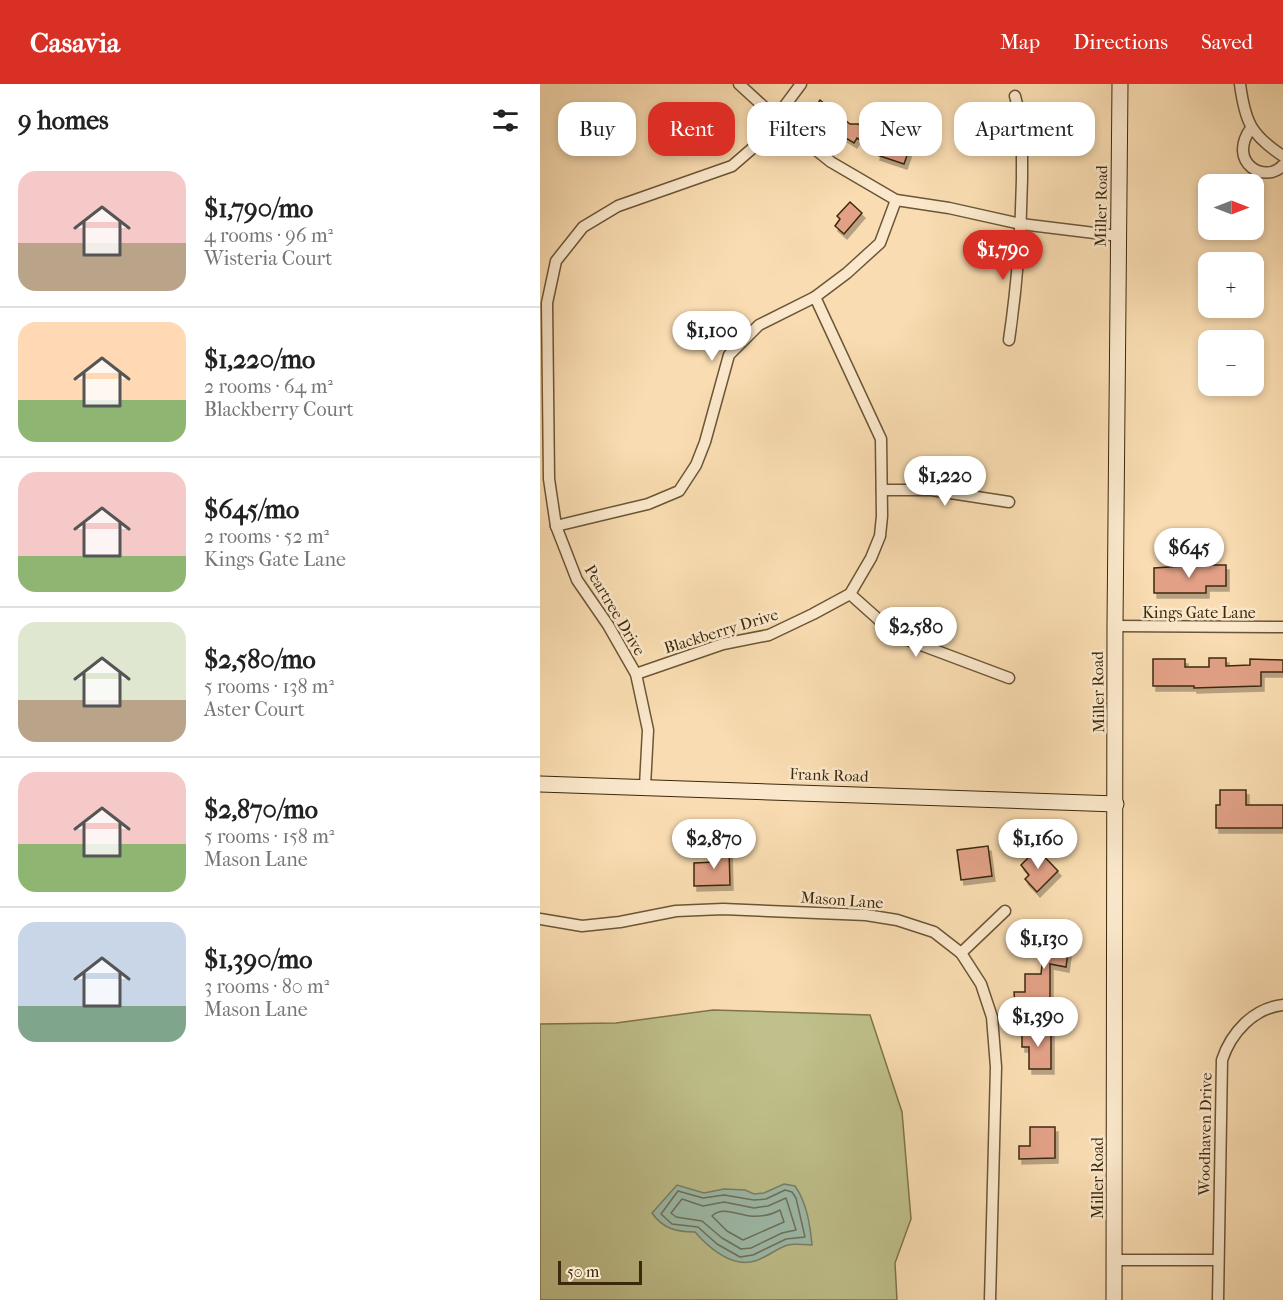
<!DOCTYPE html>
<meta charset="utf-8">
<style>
:root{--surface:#fff;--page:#f6f6f6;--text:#222;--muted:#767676;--line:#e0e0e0;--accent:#d93025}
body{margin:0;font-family:"IM FELL French Canon",serif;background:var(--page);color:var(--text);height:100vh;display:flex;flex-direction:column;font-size:22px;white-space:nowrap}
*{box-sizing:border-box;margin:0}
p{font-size:20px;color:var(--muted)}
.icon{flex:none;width:33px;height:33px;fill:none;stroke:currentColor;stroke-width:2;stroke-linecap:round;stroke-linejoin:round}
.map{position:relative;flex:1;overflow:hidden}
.details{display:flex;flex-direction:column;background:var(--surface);width:540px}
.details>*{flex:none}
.top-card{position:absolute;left:18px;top:18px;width:570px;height:54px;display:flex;gap:12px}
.needle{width:39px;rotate:90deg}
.tools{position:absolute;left:658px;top:90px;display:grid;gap:12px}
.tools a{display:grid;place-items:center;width:66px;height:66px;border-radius:12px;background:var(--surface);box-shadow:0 3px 9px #0003;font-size:30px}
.scale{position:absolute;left:18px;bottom:15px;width:84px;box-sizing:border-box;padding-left:6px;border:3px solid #3c290c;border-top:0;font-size:16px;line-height:21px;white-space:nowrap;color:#3c290c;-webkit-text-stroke:4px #fbe8cc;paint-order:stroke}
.price{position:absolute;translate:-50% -51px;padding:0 14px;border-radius:21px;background:#fff;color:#222;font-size:20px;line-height:39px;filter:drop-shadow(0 2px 3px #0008)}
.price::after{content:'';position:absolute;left:50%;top:36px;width:18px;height:14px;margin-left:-9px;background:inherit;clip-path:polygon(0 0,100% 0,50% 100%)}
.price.selected{background:var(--accent);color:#fff}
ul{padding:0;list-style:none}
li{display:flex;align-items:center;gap:18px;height:150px;padding:0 18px}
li+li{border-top:2px solid var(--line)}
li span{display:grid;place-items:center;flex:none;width:168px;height:120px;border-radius:18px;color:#555}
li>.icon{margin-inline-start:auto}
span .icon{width:72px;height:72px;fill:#fffc;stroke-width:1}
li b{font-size:26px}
h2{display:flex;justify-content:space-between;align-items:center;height:72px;padding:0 18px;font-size:26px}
.pill{padding:0 21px;border-radius:18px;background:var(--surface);box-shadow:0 3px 9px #0003;font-size:21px;line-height:54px}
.pill.selected{background:var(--accent);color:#fff}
header{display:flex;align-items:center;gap:36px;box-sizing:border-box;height:84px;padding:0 30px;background:var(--accent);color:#fff}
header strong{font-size:28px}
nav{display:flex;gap:33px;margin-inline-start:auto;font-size:21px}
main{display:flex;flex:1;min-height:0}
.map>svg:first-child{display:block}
.green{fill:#bfc08b;stroke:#7e744c;stroke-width:1.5}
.water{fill:#9ebcab;stroke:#77816b;stroke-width:1.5}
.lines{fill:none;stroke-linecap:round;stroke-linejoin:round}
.shore{stroke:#6d725c;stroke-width:1.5}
.building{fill:#e2a187;stroke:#3c290c;stroke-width:1.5;filter:url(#shadow)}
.street-casing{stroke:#6b5635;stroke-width:13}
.secondary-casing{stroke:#3c290c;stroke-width:17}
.street{stroke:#fbe8cc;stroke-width:10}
.secondary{stroke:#fbe8cc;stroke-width:15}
.labels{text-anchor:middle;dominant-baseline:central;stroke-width:5;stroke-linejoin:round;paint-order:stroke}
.street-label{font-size:16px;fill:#3c290c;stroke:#fbe8cc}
</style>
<header>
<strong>Casavia</strong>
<nav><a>Map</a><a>Directions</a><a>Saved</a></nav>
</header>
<main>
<section class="details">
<h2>9 homes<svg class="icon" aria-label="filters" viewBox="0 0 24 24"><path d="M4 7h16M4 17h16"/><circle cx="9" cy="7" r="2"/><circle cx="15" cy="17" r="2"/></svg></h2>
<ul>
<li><span style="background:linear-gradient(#f6c9c9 60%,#b9a48a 0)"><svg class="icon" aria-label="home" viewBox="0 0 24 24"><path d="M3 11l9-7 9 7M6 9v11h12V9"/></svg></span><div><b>$1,790/mo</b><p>4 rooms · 96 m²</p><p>Wisteria Court</p></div></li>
<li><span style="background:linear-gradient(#ffd9b3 65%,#8fb573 0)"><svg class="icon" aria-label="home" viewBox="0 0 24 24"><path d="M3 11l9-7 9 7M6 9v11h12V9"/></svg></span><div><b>$1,220/mo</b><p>2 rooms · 64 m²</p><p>Blackberry Court</p></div></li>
<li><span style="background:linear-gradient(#f6c9c9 70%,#8fb573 0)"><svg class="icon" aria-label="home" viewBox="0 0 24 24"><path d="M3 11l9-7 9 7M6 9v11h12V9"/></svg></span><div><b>$645/mo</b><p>2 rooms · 52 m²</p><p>Kings Gate Lane</p></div></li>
<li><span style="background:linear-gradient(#dfe7d0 65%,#b9a48a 0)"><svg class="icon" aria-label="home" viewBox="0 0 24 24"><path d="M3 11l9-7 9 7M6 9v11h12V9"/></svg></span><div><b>$2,580/mo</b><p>5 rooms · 138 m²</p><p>Aster Court</p></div></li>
<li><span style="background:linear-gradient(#f6c9c9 60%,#8fb573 0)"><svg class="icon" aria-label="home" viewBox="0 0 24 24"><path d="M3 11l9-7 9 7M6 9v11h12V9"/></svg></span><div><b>$2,870/mo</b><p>5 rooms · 158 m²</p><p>Mason Lane</p></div></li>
<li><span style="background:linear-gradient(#c9d6e8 70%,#7fa58c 0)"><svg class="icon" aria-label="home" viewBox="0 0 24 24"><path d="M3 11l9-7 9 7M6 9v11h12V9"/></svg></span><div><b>$1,390/mo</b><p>3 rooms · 80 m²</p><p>Mason Lane</p></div></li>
</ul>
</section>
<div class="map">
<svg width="743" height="1216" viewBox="0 0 743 1216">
<defs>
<filter id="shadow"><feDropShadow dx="3" dy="5" stdDeviation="0" flood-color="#0004"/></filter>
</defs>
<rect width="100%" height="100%" fill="#f9dcb1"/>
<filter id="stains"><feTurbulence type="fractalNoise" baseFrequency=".00333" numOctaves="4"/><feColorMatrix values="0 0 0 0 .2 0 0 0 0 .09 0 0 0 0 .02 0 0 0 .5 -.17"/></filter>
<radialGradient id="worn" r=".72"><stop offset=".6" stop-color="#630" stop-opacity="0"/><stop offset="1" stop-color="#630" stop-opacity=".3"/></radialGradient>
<!-- green -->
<path class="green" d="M173,926l157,5 32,97 9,107 -16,44 2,37h-357v-276l76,-1z"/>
<!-- water -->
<path class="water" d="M244,1100l11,2c12,17 15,39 17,59 -8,0 -17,-2 -24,0 -11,3 -22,13 -33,16 -23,7 -46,-13 -60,-29 -18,0 -32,-3 -43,-19l25,-28 27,8 20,-4 21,1 9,4 10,-1z"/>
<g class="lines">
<!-- shore -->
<g class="shore">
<path d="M245,1106l7,2 4,6 9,39 -19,2 -33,16 -13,2 -23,-13 -19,-17 -26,-3 -11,-10 17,-23 25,7 21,-3 30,5 12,-1z"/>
<path d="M246,1114l10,32 -14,3 -31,15 -10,1 -19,-11 -20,-17 -26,-4 -5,-4 11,-14 21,7 21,-4 30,6 14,-2z"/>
<path d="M240,1126l4,12 -41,18 -16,-9 -15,-15c10,-10 26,-1 38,0 11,1 21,-1 30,-6z"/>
</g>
</g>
<!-- building -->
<g class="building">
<path d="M280,16l30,24h8l15,10 -1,3 37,13 -5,14 -27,-9 1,-4 -21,-13 -3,5 -10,-6 -32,-25z"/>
<path d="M310,118l12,11 -18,21 -9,-8 5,-7 -3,-3z"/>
<path d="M660,481h26v21h-20v7h-52v-25z"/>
<path d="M669,574h17v8l24,-1v-6l33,1v12h-22v14l-67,2v-2h-41v-27h32v8h24z"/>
<path d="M680,706h26v15h37v23h-67v-23h4z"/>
<path d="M448,762l4,30 -31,4 -4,-30z"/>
<path d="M174,763h15l1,38 -36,1v-23l21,-1z"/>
<path d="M497,765l21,22 -21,21 -12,-13 4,-4 -8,-10z"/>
<path d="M498,848l32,5 -4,30 -16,-3v41h-35l-1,-13h11v-18h16l3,-27 -8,-1z"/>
<path d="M482,943l29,4v38h-22v-22h-7z"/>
<path d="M490,1043h25v31l-36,1v-13h11z"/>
</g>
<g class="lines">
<!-- street casing -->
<g class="street-casing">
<g id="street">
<path d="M199,0l36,33 56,45 65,38 53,8 72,16 98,12"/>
<path d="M700,0c5,38 11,51 43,72"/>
<path d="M711,44c-25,35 15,57 32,37"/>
<path d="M469,256c8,-54 12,-107 13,-161 0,-29 1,-55 -7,-83"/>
<path d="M342,406h49l78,12"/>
<path d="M16,442l92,-22 31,-13 17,-26 9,-23 24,-87 30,-30 56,-28 32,-24 33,-30 16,-43"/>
<path d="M310,510l47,42 112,42"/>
<path d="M575,542l168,1"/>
<path d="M96,590l87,-30 46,-9 44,-21 37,-20 21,-36 9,-22 2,-20 -1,-77 -66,-142"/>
<path d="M105,702l3,-56 -12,-56 -28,-49 -31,-45 -21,-54 -7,-47 -2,-176 9,-42 27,-34 35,-21 114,-40 22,-19 47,-63"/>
<path d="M0,835l42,7 38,-4 56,-11 47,-2 143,6 31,5 37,12 27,21 20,31 11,33 4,50 -6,233"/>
<path d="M421,869l44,-42"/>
<path d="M575,1176h103"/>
<path d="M678,1216l4,-240c9,-27 31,-52 61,-55"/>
</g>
</g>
<!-- secondary casing -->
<g class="secondary-casing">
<g id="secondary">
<path d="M0,700l576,20"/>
<path d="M574,1216l1,-674 5,-542"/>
</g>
</g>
<!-- street -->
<use href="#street" class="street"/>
<!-- secondary -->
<use href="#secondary" class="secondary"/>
</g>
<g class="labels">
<!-- street labels -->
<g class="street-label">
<text transform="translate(561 122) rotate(-89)">Miller Road</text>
<text transform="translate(75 526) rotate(59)">Peartree Drive</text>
<text x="659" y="528">Kings Gate Lane</text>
<text transform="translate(181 547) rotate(-17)">Blackberry Drive</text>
<text transform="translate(558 608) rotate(-91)">Miller Road</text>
<text transform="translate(289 691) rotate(2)">Frank Road</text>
<text transform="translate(302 816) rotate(4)">Mason Lane</text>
<text transform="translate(665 1050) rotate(-89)">Woodhaven Drive</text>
<text transform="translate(557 1094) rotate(-90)">Miller Road</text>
</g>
</g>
<rect width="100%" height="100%" filter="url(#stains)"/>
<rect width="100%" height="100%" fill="url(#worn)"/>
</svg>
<div class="tools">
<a><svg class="needle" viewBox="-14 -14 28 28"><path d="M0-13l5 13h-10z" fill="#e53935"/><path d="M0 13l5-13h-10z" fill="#767676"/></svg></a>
<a>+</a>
<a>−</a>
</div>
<div class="scale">50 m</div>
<b class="price selected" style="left:463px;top:197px">$1,790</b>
<b class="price" style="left:172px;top:278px">$1,100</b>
<b class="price" style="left:405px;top:423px">$1,220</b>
<b class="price" style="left:649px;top:495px">$645</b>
<b class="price" style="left:376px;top:574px">$2,580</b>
<b class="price" style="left:174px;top:786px">$2,870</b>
<b class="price" style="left:498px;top:786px">$1,160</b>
<b class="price" style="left:504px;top:886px">$1,130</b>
<b class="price" style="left:498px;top:964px">$1,390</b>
<div class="top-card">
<a class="pill">Buy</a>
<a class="pill selected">Rent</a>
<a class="pill">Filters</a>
<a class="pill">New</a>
<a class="pill">Apartment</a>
</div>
</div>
</main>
